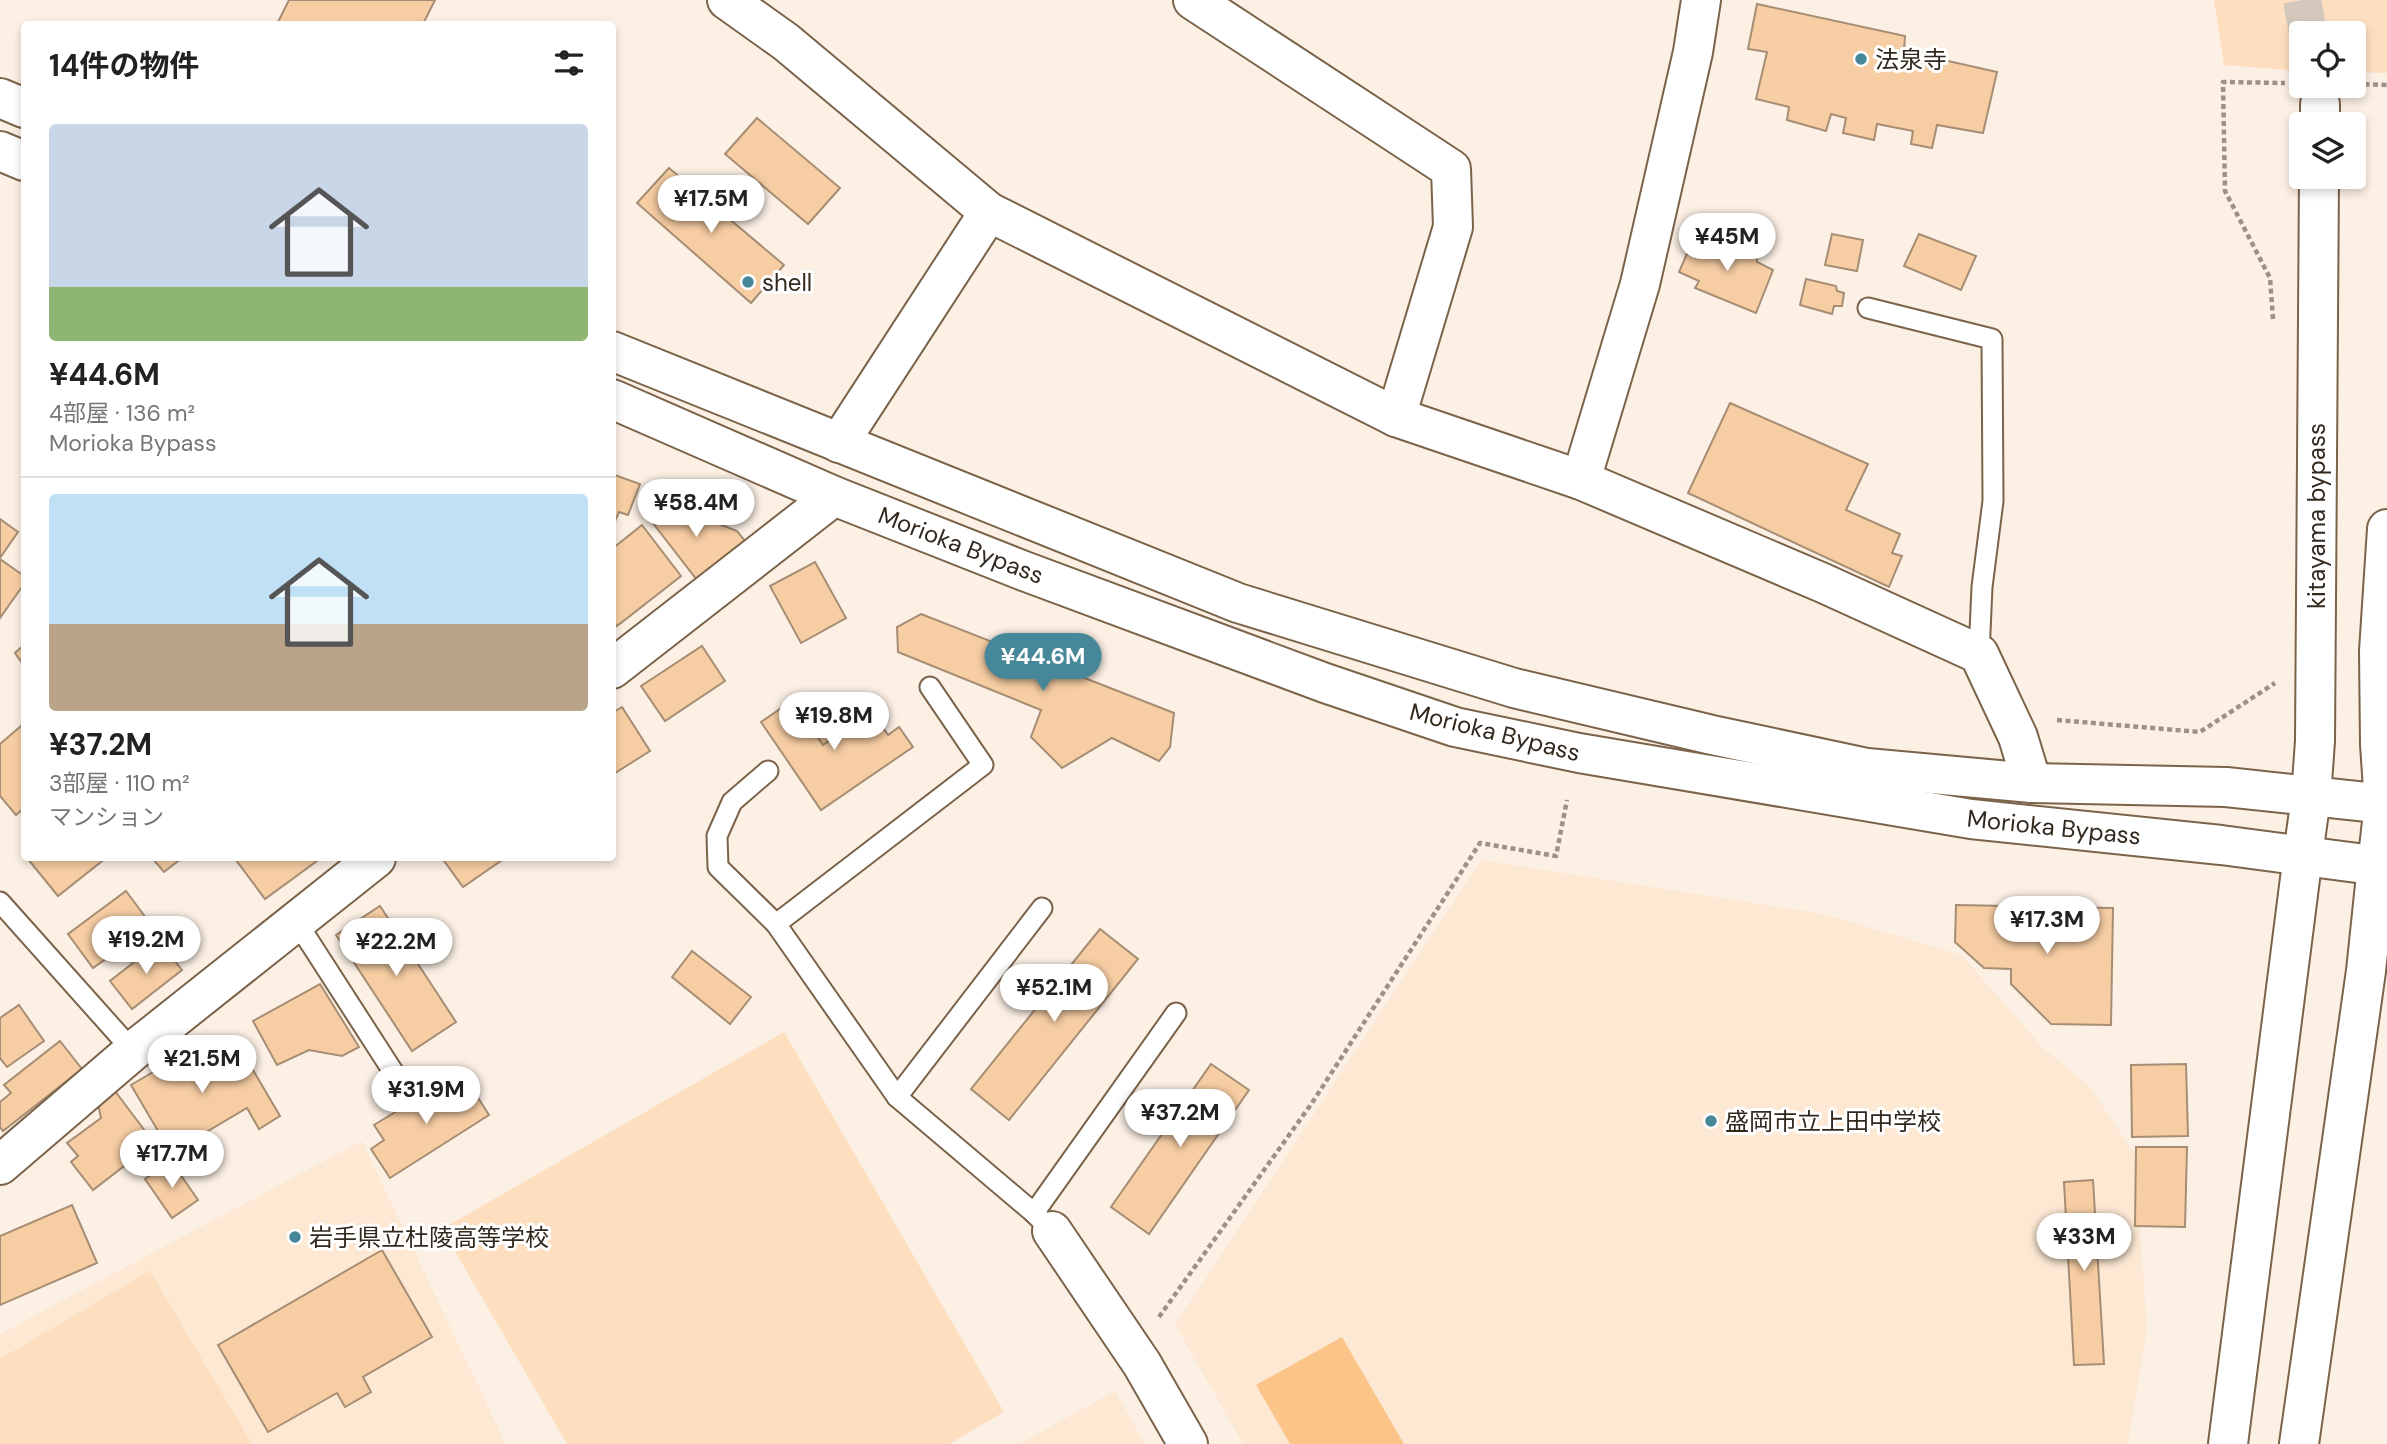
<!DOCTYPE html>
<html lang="ja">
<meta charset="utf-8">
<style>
:root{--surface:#fff;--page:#f2f2f2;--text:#222;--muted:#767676;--line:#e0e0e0;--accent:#468799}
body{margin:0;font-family:"DM Sans","Noto Sans JP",sans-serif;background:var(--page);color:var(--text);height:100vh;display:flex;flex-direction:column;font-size:26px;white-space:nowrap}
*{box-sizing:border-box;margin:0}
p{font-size:23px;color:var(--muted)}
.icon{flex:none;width:38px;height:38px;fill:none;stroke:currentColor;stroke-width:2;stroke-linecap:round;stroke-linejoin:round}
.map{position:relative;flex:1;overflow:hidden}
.panel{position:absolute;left:21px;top:21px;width:595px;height:840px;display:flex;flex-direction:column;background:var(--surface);border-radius:7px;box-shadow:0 4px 10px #0003}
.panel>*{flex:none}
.controls{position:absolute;left:2289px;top:21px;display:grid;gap:14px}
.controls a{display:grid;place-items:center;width:77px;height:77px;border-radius:7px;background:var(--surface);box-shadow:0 4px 10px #0003;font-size:35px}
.price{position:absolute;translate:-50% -60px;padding:0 16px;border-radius:24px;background:#fff;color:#222;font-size:23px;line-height:46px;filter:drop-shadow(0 2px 4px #0008)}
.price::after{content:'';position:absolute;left:50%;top:42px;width:21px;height:16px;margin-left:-10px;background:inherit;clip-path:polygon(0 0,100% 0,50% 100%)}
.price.on{background:var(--accent);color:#fff}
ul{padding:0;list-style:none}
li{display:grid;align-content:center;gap:14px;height:371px;padding:0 28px}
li+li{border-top:2px solid var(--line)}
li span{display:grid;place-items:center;height:217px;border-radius:7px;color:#555}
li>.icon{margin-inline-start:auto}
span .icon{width:126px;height:126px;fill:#fffc;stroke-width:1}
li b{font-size:30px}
h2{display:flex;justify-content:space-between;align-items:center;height:84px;padding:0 28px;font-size:30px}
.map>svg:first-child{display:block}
.built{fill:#fce8d3}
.green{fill:#fddfc0}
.water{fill:#fbc58a}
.building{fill:#f7cea4;stroke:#a68d73;stroke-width:2}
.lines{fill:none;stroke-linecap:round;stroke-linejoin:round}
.trunk-tunnel{stroke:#d4c8bd;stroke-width:38;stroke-dasharray:38 19;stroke-linecap:butt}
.service-casing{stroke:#7b634a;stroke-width:23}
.minor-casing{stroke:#7b634a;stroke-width:42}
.tertiary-casing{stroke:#7b634a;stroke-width:42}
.trunk-casing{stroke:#7b634a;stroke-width:42}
.path{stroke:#9c9186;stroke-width:4.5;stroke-dasharray:5 3.5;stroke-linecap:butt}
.service{stroke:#fff;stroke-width:19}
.minor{stroke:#fff;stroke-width:38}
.tertiary{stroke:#fff;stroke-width:38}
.trunk{stroke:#fff;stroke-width:38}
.poi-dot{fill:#468799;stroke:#fff;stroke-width:2.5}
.labels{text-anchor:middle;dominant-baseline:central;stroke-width:6;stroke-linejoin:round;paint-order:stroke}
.poi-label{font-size:24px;fill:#32281d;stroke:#fff;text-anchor:start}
.street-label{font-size:24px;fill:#32281d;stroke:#fff}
</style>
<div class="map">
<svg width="2387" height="1444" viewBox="0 0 2387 1444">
<rect width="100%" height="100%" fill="#fcf0e5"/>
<!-- built -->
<g class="built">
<path d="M1481,860l343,54 138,41 80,92 48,40 45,68 12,175 -19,114h-885l-68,-119z"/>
<path d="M362,1141l144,303h-506v-110z"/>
<path d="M1115,1391l30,53h-126z"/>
</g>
<!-- green -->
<g class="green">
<path d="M2214,0h173v73l-33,-1v-39h-53v38l-77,-6z"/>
<path d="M784,1032l220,380 -55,32h-382l-125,-215z"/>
<path d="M150,1271l102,173h-252v-85z"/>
</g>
<!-- water -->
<path class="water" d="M1342,1337l62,107h-114l-34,-59z"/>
<!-- building -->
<g class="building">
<path d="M289,0h146l-12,24h-146z"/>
<path d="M1757,4l148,32 -1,15 93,21 -14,61 -46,-8 -5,23 -21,-4 2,-13 -36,-7 -3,16 -31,-7 3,-15 -15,-4 -5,17 -39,-11 2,-13 -33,-8 11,-47 -19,-3z"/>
<path d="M757,118l83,70 -32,36 -83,-70z"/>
<path d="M669,168l115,97 -33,38 -114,-100z"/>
<path d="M1696,233l61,24v5l16,8 -17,43 -61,-25 4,-7 -20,-9z"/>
<path d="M1832,234l31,6 -6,31 -32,-6z"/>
<path d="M1919,234l57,22 -15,34 -57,-24z"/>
<path d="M1806,279l30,7 1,5 7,2 -2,13h-8l-2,8 -32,-9z"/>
<path d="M1730,403l138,61 -22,46 54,24 -8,19 10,3 -13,31 -201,-94z"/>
<path d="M612,474l28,10 -12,31 -9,-3 -7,16z"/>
<path d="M666,503l71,28 9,11 -49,38 -48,-62z"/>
<path d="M0,519l18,13 -18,26z"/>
<path d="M642,525l39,51 -64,50 -5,-7v-70z"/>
<path d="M0,559l24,17v8l-24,34z"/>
<path d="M815,562l31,56 -45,25 -31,-57z"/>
<path d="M921,614l253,99 -4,34 -11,14 -47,-23 -50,30 -31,-31 10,-27 -143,-58 -1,-25z"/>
<path d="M24,645v21l-9,-13z"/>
<path d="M702,646l23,35 -60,40 -24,-35z"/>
<path d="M861,695l11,16 -49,34 -18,-27 25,-16 7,9z"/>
<path d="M792,701l31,44 49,-34 16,24 11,-8 14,20 -92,63 -60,-88z"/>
<path d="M622,707l28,44 -38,24v-62z"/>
<path d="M21,726l3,4v78l-8,7 -16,-19v-52z"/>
<path d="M27,858h79l-48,38z"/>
<path d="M152,858h30l-18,14z"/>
<path d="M240,858h81l-56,41 -29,-39z"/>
<path d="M442,858h63l-42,29z"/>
<path d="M126,891l26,35 -59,42 -25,-34z"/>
<path d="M1956,905l157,3 -2,117 -60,-1 -40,-40v-15l-27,-1 -29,-26z"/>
<path d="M380,906l76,116 -44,29 -76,-116z"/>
<path d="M1100,929l38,30 -129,161 -38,-31z"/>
<path d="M160,942l22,28 -50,39 -22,-28z"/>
<path d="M692,951l59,46 -21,27 -58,-47z"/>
<path d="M320,984l39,63 -17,9 -33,-6 -32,15 -24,-44z"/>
<path d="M19,1005l25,36 -37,26 -7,-9v-40z"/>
<path d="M60,1041l22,28 -79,62 -3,-4v-25l11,-9 -7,-8z"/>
<path d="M206,1041l11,20 23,-13 40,68 -21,13 -12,-21 -76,45 -40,-68z"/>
<path d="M1211,1064l38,26 -100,144 -38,-27z"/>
<path d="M2186,1064l2,72 -56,1 -1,-72z"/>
<path d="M466,1079l23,36 -99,63 -19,-29 13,-9 -10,-15 54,-33 5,8z"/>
<path d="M115,1091l39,52 -61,47 -22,-28 7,-6 -11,-13 34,-25 -3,-14z"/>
<path d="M2136,1147h51l-2,80 -50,-1z"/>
<path d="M171,1161l27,39 -26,18 -27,-39z"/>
<path d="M2093,1180l11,184 -30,1 -10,-183z"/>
<path d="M72,1205l25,58 -97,42v-69z"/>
<path d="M382,1250l50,87 -69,40 8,15 -26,15 -8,-14 -69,39 -50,-87z"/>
</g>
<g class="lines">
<!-- trunk-tunnel -->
<path class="trunk-tunnel" d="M2302,0l6,33"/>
<!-- service casing -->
<g class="service-casing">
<g id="service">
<path d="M1868,308l124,31 1,162 -11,86 -3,67"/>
<path d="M768,771l-36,31 -15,34 1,31 58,57 121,173 137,116 18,18"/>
<path d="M0,902l133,149"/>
<path d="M296,921l105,163"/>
<path d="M776,924l207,-159 -53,-78"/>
<path d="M897,1097l145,-189"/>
<path d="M1034,1213l142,-200"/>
</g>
</g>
<!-- minor casing -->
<g class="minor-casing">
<g id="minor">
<path d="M727,0l59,42 203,170 407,205 185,63 242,103 156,71 39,83 14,46"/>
<path d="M1193,0l258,169 2,58 -57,190"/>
<path d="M839,443l150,-231"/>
<path d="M1581,480l59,-196 53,-232 8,-52"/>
<path d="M612,669l222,-173"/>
<path d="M0,1165l133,-114 243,-193"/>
<path d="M1052,1231l90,133 46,80"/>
</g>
</g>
<!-- tertiary casing -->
<g class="tertiary-casing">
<g id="tertiary">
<path d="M2228,1444l75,-589"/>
<path d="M2299,1444l67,-473 11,-105"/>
</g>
</g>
<!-- trunk casing -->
<g class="trunk-casing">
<g id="trunk">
<path d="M0,98l24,10"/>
<path d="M2320,124v-20"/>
<path d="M0,151l24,10"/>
<path d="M612,351l626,252 276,85 198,47 155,33 165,15 194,4 161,17"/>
<path d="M612,399l222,97 190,75 301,112 130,44 124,26 392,66 250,26 166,22"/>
<path d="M2303,855l8,-58 4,-56 4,-564"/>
<path d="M2377,866l7,-62 -4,-60 -1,-93 8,-122"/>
</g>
</g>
<!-- path -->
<g class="path">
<path d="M2356,84l31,1"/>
<path d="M2273,319l-3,-41 -45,-87 -2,-109 62,1"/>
<path d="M2057,720l143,12 75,-49"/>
<path d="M1159,1317l153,-214 168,-260 76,13 11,-56"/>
</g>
<!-- service -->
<use href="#service" class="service"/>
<!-- minor -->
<use href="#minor" class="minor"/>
<!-- tertiary -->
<use href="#tertiary" class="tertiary"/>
<!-- trunk -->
<use href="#trunk" class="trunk"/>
</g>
<!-- markers -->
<g class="poi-dot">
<circle cx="1861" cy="59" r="7"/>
<circle cx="748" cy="282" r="7"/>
<circle cx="1711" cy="1121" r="7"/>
<circle cx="295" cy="1237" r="7"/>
</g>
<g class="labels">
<!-- poi labels -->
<g class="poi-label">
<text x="1875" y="59">法泉寺</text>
<text x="762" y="282">shell</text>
<text x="1725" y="1121">盛岡市立上田中学校</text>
<text x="309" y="1237">岩手県立杜陵高等学校</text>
</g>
<!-- street labels -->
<g class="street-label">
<text transform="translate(2316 516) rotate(-90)">kitayama bypass</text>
<text transform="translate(961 545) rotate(21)">Morioka Bypass</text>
<text transform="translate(1495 732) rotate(14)">Morioka Bypass</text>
<text transform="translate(2054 827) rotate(6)">Morioka Bypass</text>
</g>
</g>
</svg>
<div class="controls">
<a><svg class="icon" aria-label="locate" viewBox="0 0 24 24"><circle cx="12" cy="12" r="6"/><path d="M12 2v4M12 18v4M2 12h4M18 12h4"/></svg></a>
<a><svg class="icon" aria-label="layers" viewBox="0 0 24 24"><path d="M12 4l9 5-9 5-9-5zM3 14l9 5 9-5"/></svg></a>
</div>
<b class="price" style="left:711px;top:235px">¥17.5M</b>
<b class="price" style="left:1727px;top:273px">¥45M</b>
<b class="price" style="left:696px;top:539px">¥58.4M</b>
<b class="price on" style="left:1043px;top:693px">¥44.6M</b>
<b class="price" style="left:834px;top:752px">¥19.8M</b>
<b class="price" style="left:2047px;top:956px">¥17.3M</b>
<b class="price" style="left:146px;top:976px">¥19.2M</b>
<b class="price" style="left:396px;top:978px">¥22.2M</b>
<b class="price" style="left:1054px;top:1024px">¥52.1M</b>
<b class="price" style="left:202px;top:1095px">¥21.5M</b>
<b class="price" style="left:426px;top:1126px">¥31.9M</b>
<b class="price" style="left:1180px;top:1149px">¥37.2M</b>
<b class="price" style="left:172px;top:1190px">¥17.7M</b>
<b class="price" style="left:2084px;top:1273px">¥33M</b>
<section class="panel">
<h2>14件の物件<svg class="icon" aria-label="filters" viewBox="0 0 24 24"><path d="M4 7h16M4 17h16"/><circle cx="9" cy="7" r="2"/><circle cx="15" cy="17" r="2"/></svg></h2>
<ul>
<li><span style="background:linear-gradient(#c9d6e8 75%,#8fb573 0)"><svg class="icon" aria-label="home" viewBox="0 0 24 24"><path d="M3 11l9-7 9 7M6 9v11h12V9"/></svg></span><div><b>¥44.6M</b><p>4部屋 · 136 m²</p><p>Morioka Bypass</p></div></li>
<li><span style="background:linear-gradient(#bfe0f5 60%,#b9a48a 0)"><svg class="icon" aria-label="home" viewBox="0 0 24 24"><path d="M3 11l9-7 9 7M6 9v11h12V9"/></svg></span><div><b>¥37.2M</b><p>3部屋 · 110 m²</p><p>マンション</p></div></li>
</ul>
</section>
</div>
